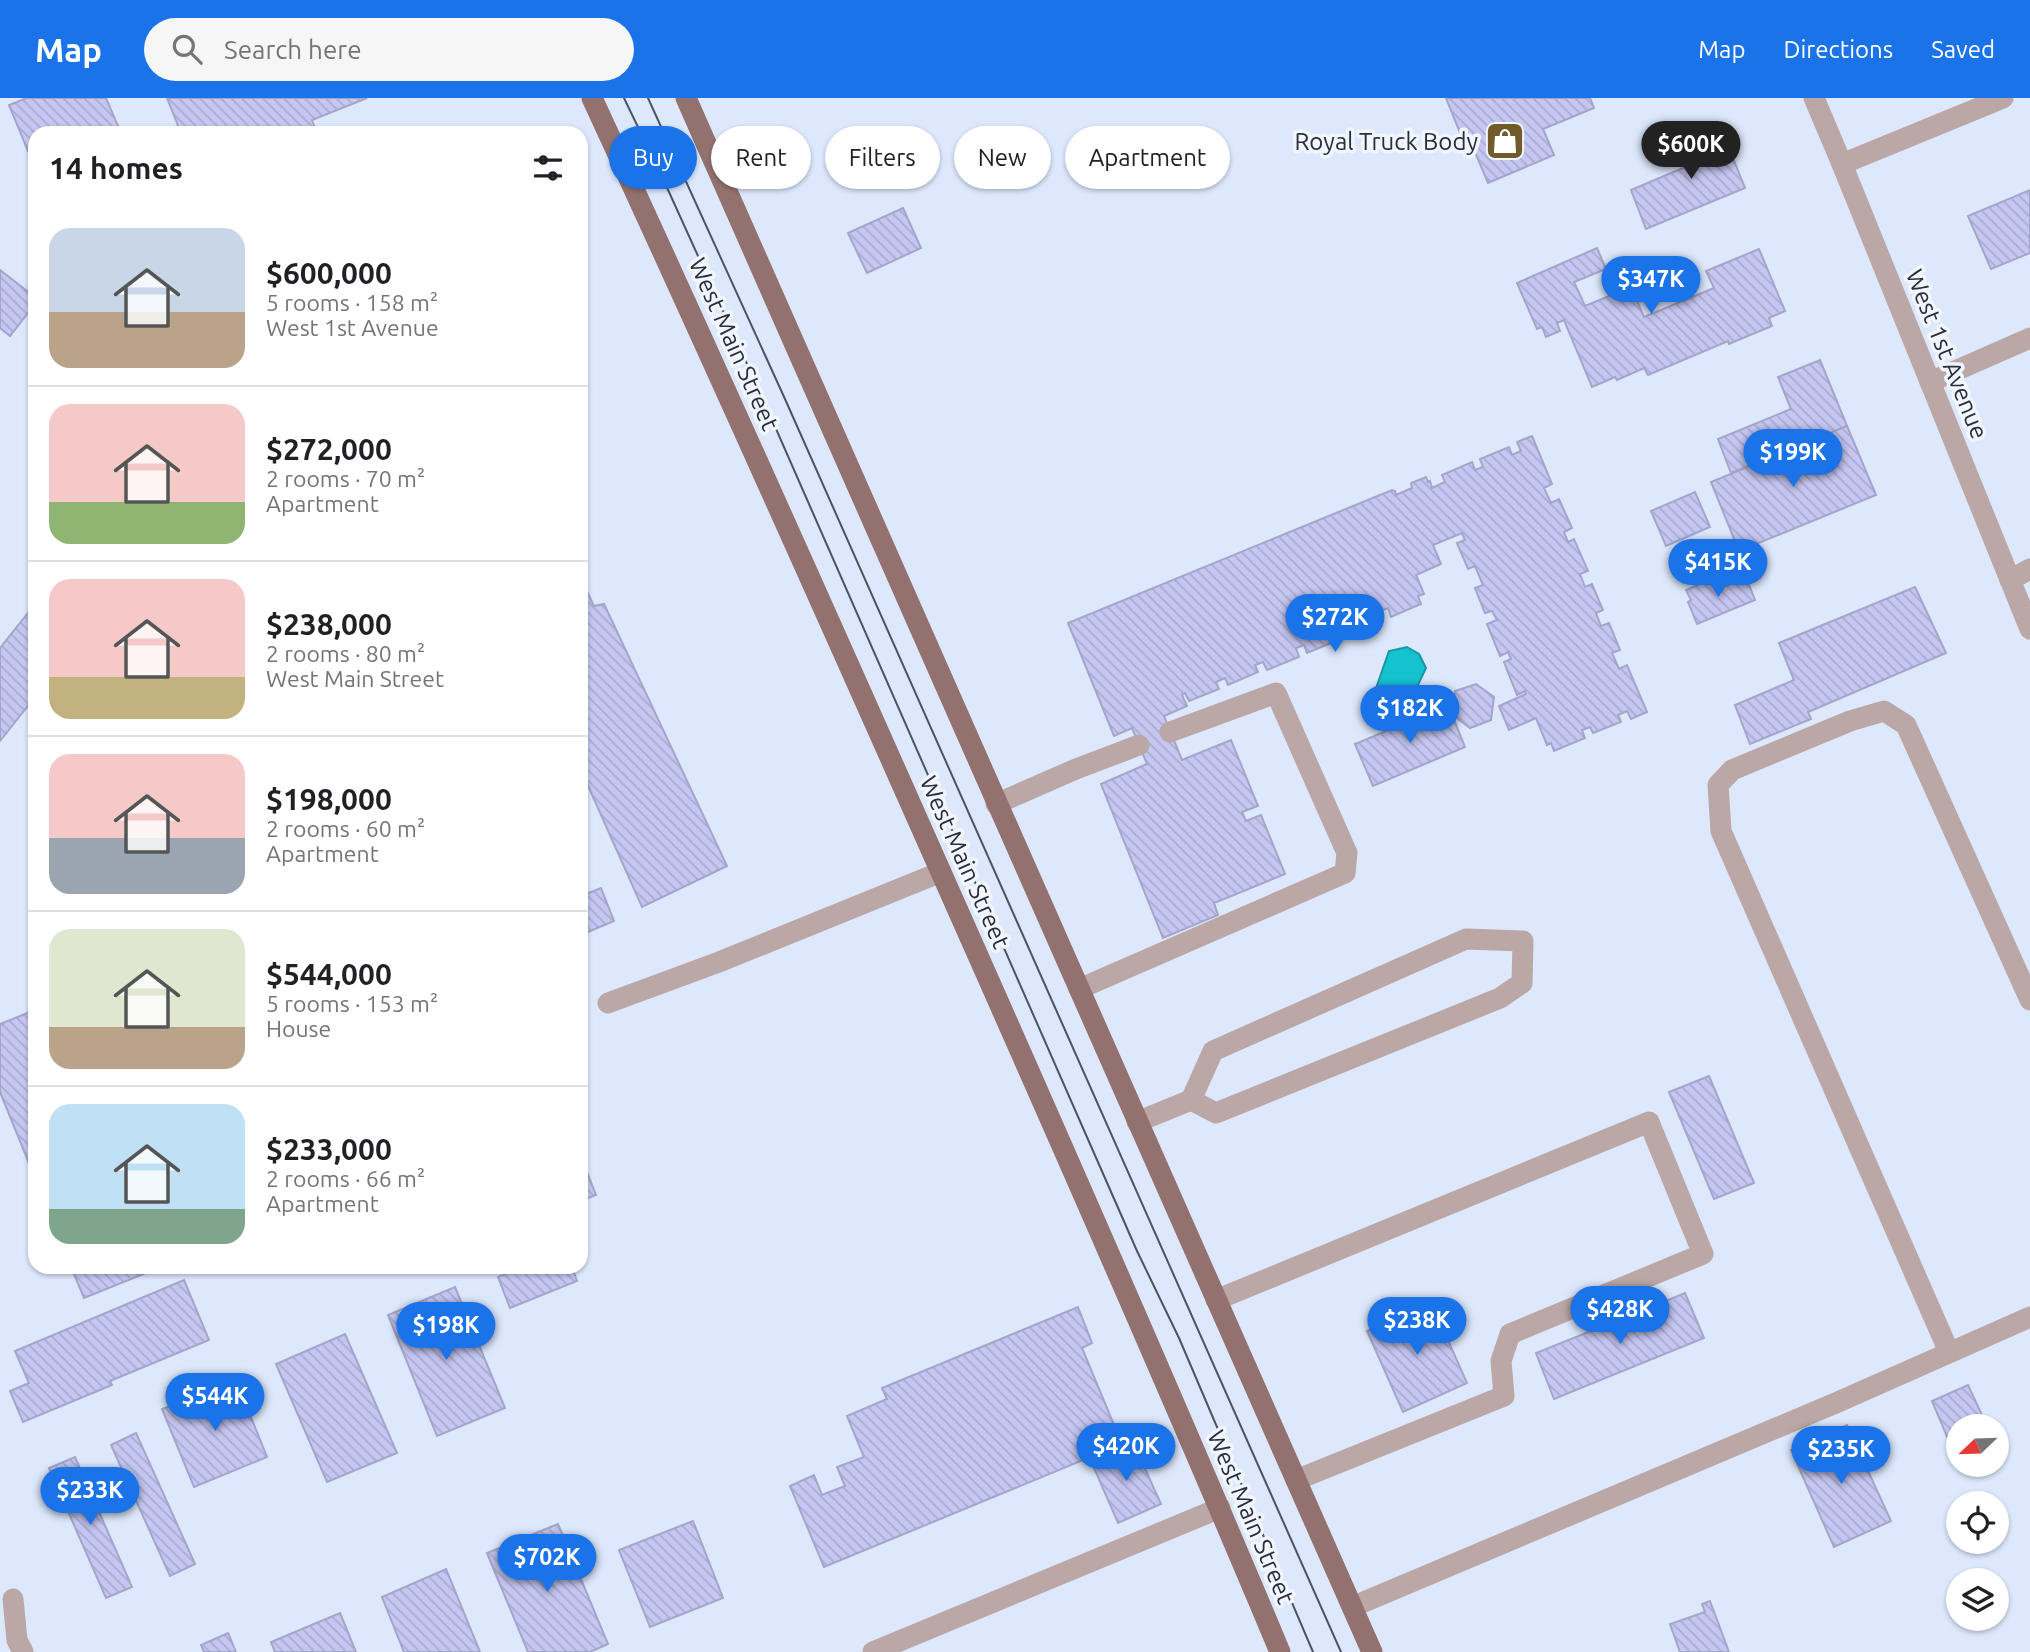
<!DOCTYPE html>
<meta charset="utf-8">
<style>
:root{--surface:#fff;--page:#f6f6f6;--text:#202124;--muted:#757577;--line:#e0e0e0;--accent:#1a73e8}
body{margin:0;font-family:Ubuntu,sans-serif;background:var(--page);color:var(--text);height:100vh;display:flex;flex-direction:column;font-size:26px;white-space:nowrap}
*{box-sizing:border-box;margin:0}
p{font-size:23px;color:var(--muted)}
.icon{flex:none;width:38px;height:38px;fill:none;stroke:currentColor;stroke-width:2;stroke-linecap:round;stroke-linejoin:round}
.map{position:relative;flex:1;overflow:hidden}
.details{position:absolute;left:28px;top:28px;width:560px;height:1148px;display:flex;flex-direction:column;background:var(--surface);border-radius:21px;box-shadow:0 2px 5px #0004}
.details>*{flex:none}
.top-card{position:absolute;left:609px;top:28px;width:665px;height:63px;display:flex;gap:14px}
.needle{width:46px;rotate:247deg}
.fabs{position:absolute;left:1946px;top:1316px;display:grid;gap:14px}
.fabs a{display:grid;place-items:center;width:63px;height:63px;border-radius:50%;background:var(--surface);box-shadow:0 2px 5px #0004;font-size:35px}
.price{position:absolute;translate:-50% -60px;padding:0 16px;border-radius:24px;background:var(--accent);color:#fff;font-size:23px;line-height:46px;filter:drop-shadow(0 2px 4px #0008)}
.price::after{content:'';position:absolute;left:50%;top:42px;width:21px;height:16px;margin-left:-10px;background:inherit;clip-path:polygon(0 0,100% 0,50% 100%)}
.price.active{background:#222;color:#fff}
ul{padding:0;list-style:none}
li{display:flex;align-items:center;gap:21px;height:175px;padding:0 21px}
li+li{border-top:2px solid var(--line)}
li span{display:grid;place-items:center;flex:none;width:196px;height:140px;border-radius:21px;color:#555}
li>.icon{margin-inline-start:auto}
span .icon{width:84px;height:84px;fill:#fffc;stroke-width:1}
li b{font-size:30px}
h2{display:flex;justify-content:space-between;align-items:center;height:84px;padding:0 21px;font-size:30px}
.chip{padding:0 24px;border-radius:32px;background:var(--surface);box-shadow:0 2px 5px #0004;font-size:24px;line-height:63px}
.chip.active{background:var(--accent);color:#fff}
header{display:flex;align-items:center;gap:42px;box-sizing:border-box;height:98px;padding:0 35px;background:var(--accent);color:#fff}
header strong{font-size:33px}
nav{display:flex;gap:38px;margin-inline-start:auto;font-size:24px}
.search{width:490px;height:63px;background:var(--page);display:flex;align-items:center;gap:18px;box-sizing:border-box;padding:0 24px;border-radius:38px;color:var(--muted);font-size:26px}
.map>svg:first-child{display:block}
.water{fill:#15c3cf;stroke:#1a96a3;stroke-width:2}
.building{fill:url(#building-back-hatch);stroke:#a4a5c9;stroke-width:2}
.lines{fill:none;stroke-linecap:round;stroke-linejoin:round}
.lane{stroke:#bba7a5;stroke-width:21}
.street{stroke:#bba7a5;stroke-width:21}
.primary{stroke:#93716e;stroke-width:21}
.tram{stroke:#4c5463;stroke-width:2}
.labels{text-anchor:middle;dominant-baseline:central;stroke-width:7;stroke-linejoin:round;paint-order:stroke}
.poi-label{font-size:24px;fill:#272e3c;stroke:#f1f5fc;text-anchor:end}
.street-label{font-size:24px;fill:#272e3c;stroke:#f1f5fc}
</style>
<header>
<strong>Map</strong>
<div class="search"><svg class="icon" aria-label="search" viewBox="0 0 24 24"><circle cx="10" cy="10" r="6"/><path d="M15 15l6 6"/></svg>Search here</div>
<nav><a>Map</a><a>Directions</a><a>Saved</a></nav>
</header>
<div class="map">
<svg width="2030" height="1554" viewBox="0 0 2030 1554">
<defs>
<pattern id="building-back-hatch" width="6" height="6" patternUnits="userSpaceOnUse" patternTransform="scale(1.75)"><rect width="6" height="6" fill="#c5c7f3"/><path d="M-1 5l2 2M0 0l6 6M5-1l2 2" fill="none" stroke="#a9abd1"/></pattern>
</defs>
<rect width="100%" height="100%" fill="#dde8fd"/>
<!-- water -->
<path class="water" d="M1407,549l12,7 7,14 -20,42 -13,5h-9l-11,-18 16,-46z"/>
<!-- building -->
<g class="building">
<path d="M27,0h79l15,35h-86v35l-26,-63z"/>
<path d="M167,0h200l-55,22 5,13h-136z"/>
<path d="M1446,0h144l4,10 -51,21 11,26 -66,28 -13,-31 -6,3z"/>
<path d="M1721,30l24,60 -99,41 -15,-39 59,-25 -9,-21z"/>
<path d="M2030,92v63l-39,16 -23,-53z"/>
<path d="M903,110l18,40 -54,25 -19,-40z"/>
<path d="M1597,150l9,21 -32,13 11,24 46,-19 13,30 70,-29 -8,-17 53,-22 26,62 -16,7 3,8 -43,18 -1,-3 -80,34 -4,-7 -27,12 -2,-3 -23,10 -28,-67 -7,3 3,8 -14,6 -4,-10 -5,2 -20,-46z"/>
<path d="M0,172l35,27v7l-25,32 -10,-8z"/>
<path d="M1820,262l27,66 -116,47 -13,-34 73,-30 -13,-32z"/>
<path d="M1847,328l29,69 -137,56 -28,-69z"/>
<path d="M1532,338l20,48 -8,4 7,15 8,-4 13,29 -8,4 4,10 6,-3 14,32 -8,3 5,13 7,-3 11,26 -7,3 5,13 8,-3 11,27 -8,3 7,16 8,-4 20,47 -16,7 -4,-8 -9,4 3,7 -28,11 -3,-6 -8,3 3,8 -31,13 -3,-8 -4,2 -11,-27 -27,12 -10,-24 27,-12 -1,-3 -8,4 -13,-33 7,-3 -3,-7 -8,4 -13,-32 10,-4 -5,-9 -7,2 -10,-25 8,-3 -8,-19 -7,3 -11,-26 8,-3 -3,-7 -29,12 8,19 -25,11 8,19 -6,2 3,8 -30,13 -3,-9 -13,5 4,10 -30,12 -3,-7 -8,4 3,7 -34,14 -3,-8 -8,3 3,9 -32,13 -4,-8 -8,3 3,7 -30,13 -3,-7 -9,4 3,7 -30,12 -4,-8 -3,2 5,11 -23,10 18,44 49,-20 27,66 -16,6 4,9 15,-6 24,59 -71,29 4,12 -55,23 -62,-154 46,-20 -15,-36 -18,8 -46,-113 324,-133 3,1 1,4 16,-7 -1,-5 15,-6 2,5 2,-1 2,7 13,-6 -3,-7 30,-13 3,8 8,-3 -3,-8 29,-12 3,8 9,-4 -4,-9z"/>
<path d="M1695,394l15,35 -44,19 -15,-35z"/>
<path d="M1746,479l9,23 -58,24 -9,-22 3,-2 -5,-10 28,-12 5,11z"/>
<path d="M581,481l13,27 10,-2 123,262 -85,41 -61,-137z"/>
<path d="M1915,489l31,66 -138,59 3,7 -61,25 -15,-39 59,-25 -15,-37z"/>
<path d="M35,506v93l-35,44v-93z"/>
<path d="M1476,586l18,13 -3,23 -21,8 -17,-13 2,-24z"/>
<path d="M1448,607l17,42 -92,39 -18,-42z"/>
<path d="M601,790l13,33 -33,14v-39z"/>
<path d="M35,912v168l-35,-86v-68z"/>
<path d="M1709,978l45,107 -40,16 -45,-107z"/>
<path d="M581,1059l15,38 -15,6z"/>
<path d="M71,1169h90l-77,31z"/>
<path d="M523,1169h49l5,14 -67,27 -12,-31z"/>
<path d="M184,1182l25,60 -99,41 2,4 -89,37 -13,-31 19,-8 -14,-32z"/>
<path d="M455,1189l50,121 -68,28 -49,-121z"/>
<path d="M1685,1195l19,45 -150,61 -18,-46z"/>
<path d="M1431,1204l36,81 -64,29 -36,-81z"/>
<path d="M1078,1209l14,36 -10,5 40,96 -298,123 -34,-81 24,-11 8,20 23,-9 -8,-19 27,-10 -17,-41 40,-17 -5,-11z"/>
<path d="M345,1236l52,119 -70,29 -51,-118z"/>
<path d="M236,1282l31,77 -73,30 -32,-78z"/>
<path d="M1968,1287l19,41h-29v31l-2,1 -24,-57z"/>
<path d="M1847,1327l44,96 -57,26 -43,-97z"/>
<path d="M136,1335l59,131 -25,12 -59,-131z"/>
<path d="M1133,1344l28,62 -43,19 -27,-62z"/>
<path d="M75,1359l57,130 -26,11 -57,-130z"/>
<path d="M693,1423l30,77 -73,29 -31,-77z"/>
<path d="M558,1426l50,120 -18,8h-62l-41,-99z"/>
<path d="M446,1471l34,83h-76l-22,-55z"/>
<path d="M1710,1503l19,51h-49l-10,-28 35,-12 -3,-8z"/>
<path d="M340,1515l16,39h-81l-4,-10z"/>
<path d="M228,1535l8,19h-32l-3,-7z"/>
</g>
<g class="lines">
<!-- lane -->
<g class="lane">
<path d="M1930,284l100,-44"/>
<path d="M2010,482l20,-11"/>
<path d="M996,706l80,-35 63,-24"/>
<path d="M1079,891l266,-116 2,-20 -71,-160 -106,39"/>
<path d="M608,905l111,-41 222,-90"/>
<path d="M1137,1024l54,-22 22,-49 253,-112 57,2 -1,42 -22,15 -284,115 -25,-13"/>
<path d="M1216,1202l433,-178 54,132 -193,80 -9,27 3,35 -208,84"/>
<path d="M1949,1254l-228,-521 -3,-46 14,-15 118,-49 34,-10 22,14 124,275"/>
<path d="M13,1501l4,41 6,12"/>
<path d="M1352,1509l486,-205 192,-85"/>
<path d="M873,1554l347,-144"/>
</g>
<!-- street -->
<g class="street">
<path d="M1814,0l28,66 188,465"/>
<path d="M1842,66l161,-66"/>
</g>
<!-- primary -->
<g class="primary">
<path d="M592,0c117,253 231,508 344,763 117,263 233,526 344,791"/>
<path d="M686,0l686,1554"/>
</g>
<!-- tram -->
<g class="tram">
<path d="M624,0l40,83 98,216 375,854 42,87 134,314"/>
<path d="M648,0l137,301 556,1253"/>
</g>
</g>
<!-- icons -->
<defs>
<g id="shop-square" transform="scale(2.0125)"><rect x="-9" y="-9" width="18" height="18" rx="4" fill="#725b2b" stroke="#f1f5fc"/><path d="M-5-2.5h2.3a2.7 3.5 0 0 1 5.4 0H5L5.5 6h-11ZM-1.5-2.5h3a1.5 2.3 0 0 0-3 0Z" fill="#fff"/></g>
</defs>
<g fill-rule="evenodd">
<use href="#shop-square" x="1505" y="43"/>
</g>
<g class="labels">
<!-- poi labels -->
<g class="poi-label">
<text x="1478" y="43">Royal Truck Body</text>
</g>
<!-- street labels -->
<g class="street-label">
<text transform="translate(734 246) rotate(66)">West Main Street</text>
<text transform="translate(1947 256) rotate(68)">West 1st Avenue</text>
<text transform="translate(965 764) rotate(66)">West Main Street</text>
<text transform="translate(1251 1419) rotate(67)">West Main Street</text>
</g>
</g>
</svg>
<div class="fabs">
<a><svg class="needle" viewBox="-14 -14 28 28"><path d="M0-13l5 13h-10z" fill="#e53935"/><path d="M0 13l5-13h-10z" fill="#757577"/></svg></a>
<a><svg class="icon" aria-label="locate" viewBox="0 0 24 24"><circle cx="12" cy="12" r="6"/><path d="M12 2v4M12 18v4M2 12h4M18 12h4"/></svg></a>
<a><svg class="icon" aria-label="layers" viewBox="0 0 24 24"><path d="M12 4l9 5-9 5-9-5zM3 14l9 5 9-5"/></svg></a>
</div>
<b class="price active" style="left:1691px;top:83px">$600K</b>
<b class="price" style="left:1651px;top:218px">$347K</b>
<b class="price" style="left:1793px;top:391px">$199K</b>
<b class="price" style="left:1718px;top:501px">$415K</b>
<b class="price" style="left:1335px;top:556px">$272K</b>
<b class="price" style="left:1410px;top:647px">$182K</b>
<b class="price" style="left:1620px;top:1248px">$428K</b>
<b class="price" style="left:1417px;top:1259px">$238K</b>
<b class="price" style="left:446px;top:1264px">$198K</b>
<b class="price" style="left:215px;top:1335px">$544K</b>
<b class="price" style="left:1126px;top:1385px">$420K</b>
<b class="price" style="left:1841px;top:1388px">$235K</b>
<b class="price" style="left:90px;top:1429px">$233K</b>
<b class="price" style="left:547px;top:1496px">$702K</b>
<div class="top-card">
<a class="chip active">Buy</a>
<a class="chip">Rent</a>
<a class="chip">Filters</a>
<a class="chip">New</a>
<a class="chip">Apartment</a>
</div>
<section class="details">
<h2>14 homes<svg class="icon" aria-label="filters" viewBox="0 0 24 24"><path d="M4 7h16M4 17h16"/><circle cx="9" cy="7" r="2"/><circle cx="15" cy="17" r="2"/></svg></h2>
<ul>
<li><span style="background:linear-gradient(#c9d6e8 60%,#b9a48a 0)"><svg class="icon" aria-label="home" viewBox="0 0 24 24"><path d="M3 11l9-7 9 7M6 9v11h12V9"/></svg></span><div><b>$600,000</b><p>5 rooms · 158 m²</p><p>West 1st Avenue</p></div></li>
<li><span style="background:linear-gradient(#f6c9c9 70%,#8fb573 0)"><svg class="icon" aria-label="home" viewBox="0 0 24 24"><path d="M3 11l9-7 9 7M6 9v11h12V9"/></svg></span><div><b>$272,000</b><p>2 rooms · 70 m²</p><p>Apartment</p></div></li>
<li><span style="background:linear-gradient(#f6c9c9 70%,#c2b280 0)"><svg class="icon" aria-label="home" viewBox="0 0 24 24"><path d="M3 11l9-7 9 7M6 9v11h12V9"/></svg></span><div><b>$238,000</b><p>2 rooms · 80 m²</p><p>West Main Street</p></div></li>
<li><span style="background:linear-gradient(#f6c9c9 60%,#9aa5b1 0)"><svg class="icon" aria-label="home" viewBox="0 0 24 24"><path d="M3 11l9-7 9 7M6 9v11h12V9"/></svg></span><div><b>$198,000</b><p>2 rooms · 60 m²</p><p>Apartment</p></div></li>
<li><span style="background:linear-gradient(#dfe7d0 70%,#b9a48a 0)"><svg class="icon" aria-label="home" viewBox="0 0 24 24"><path d="M3 11l9-7 9 7M6 9v11h12V9"/></svg></span><div><b>$544,000</b><p>5 rooms · 153 m²</p><p>House</p></div></li>
<li><span style="background:linear-gradient(#bfe0f5 75%,#7fa58c 0)"><svg class="icon" aria-label="home" viewBox="0 0 24 24"><path d="M3 11l9-7 9 7M6 9v11h12V9"/></svg></span><div><b>$233,000</b><p>2 rooms · 66 m²</p><p>Apartment</p></div></li>
</ul>
</section>
</div>
